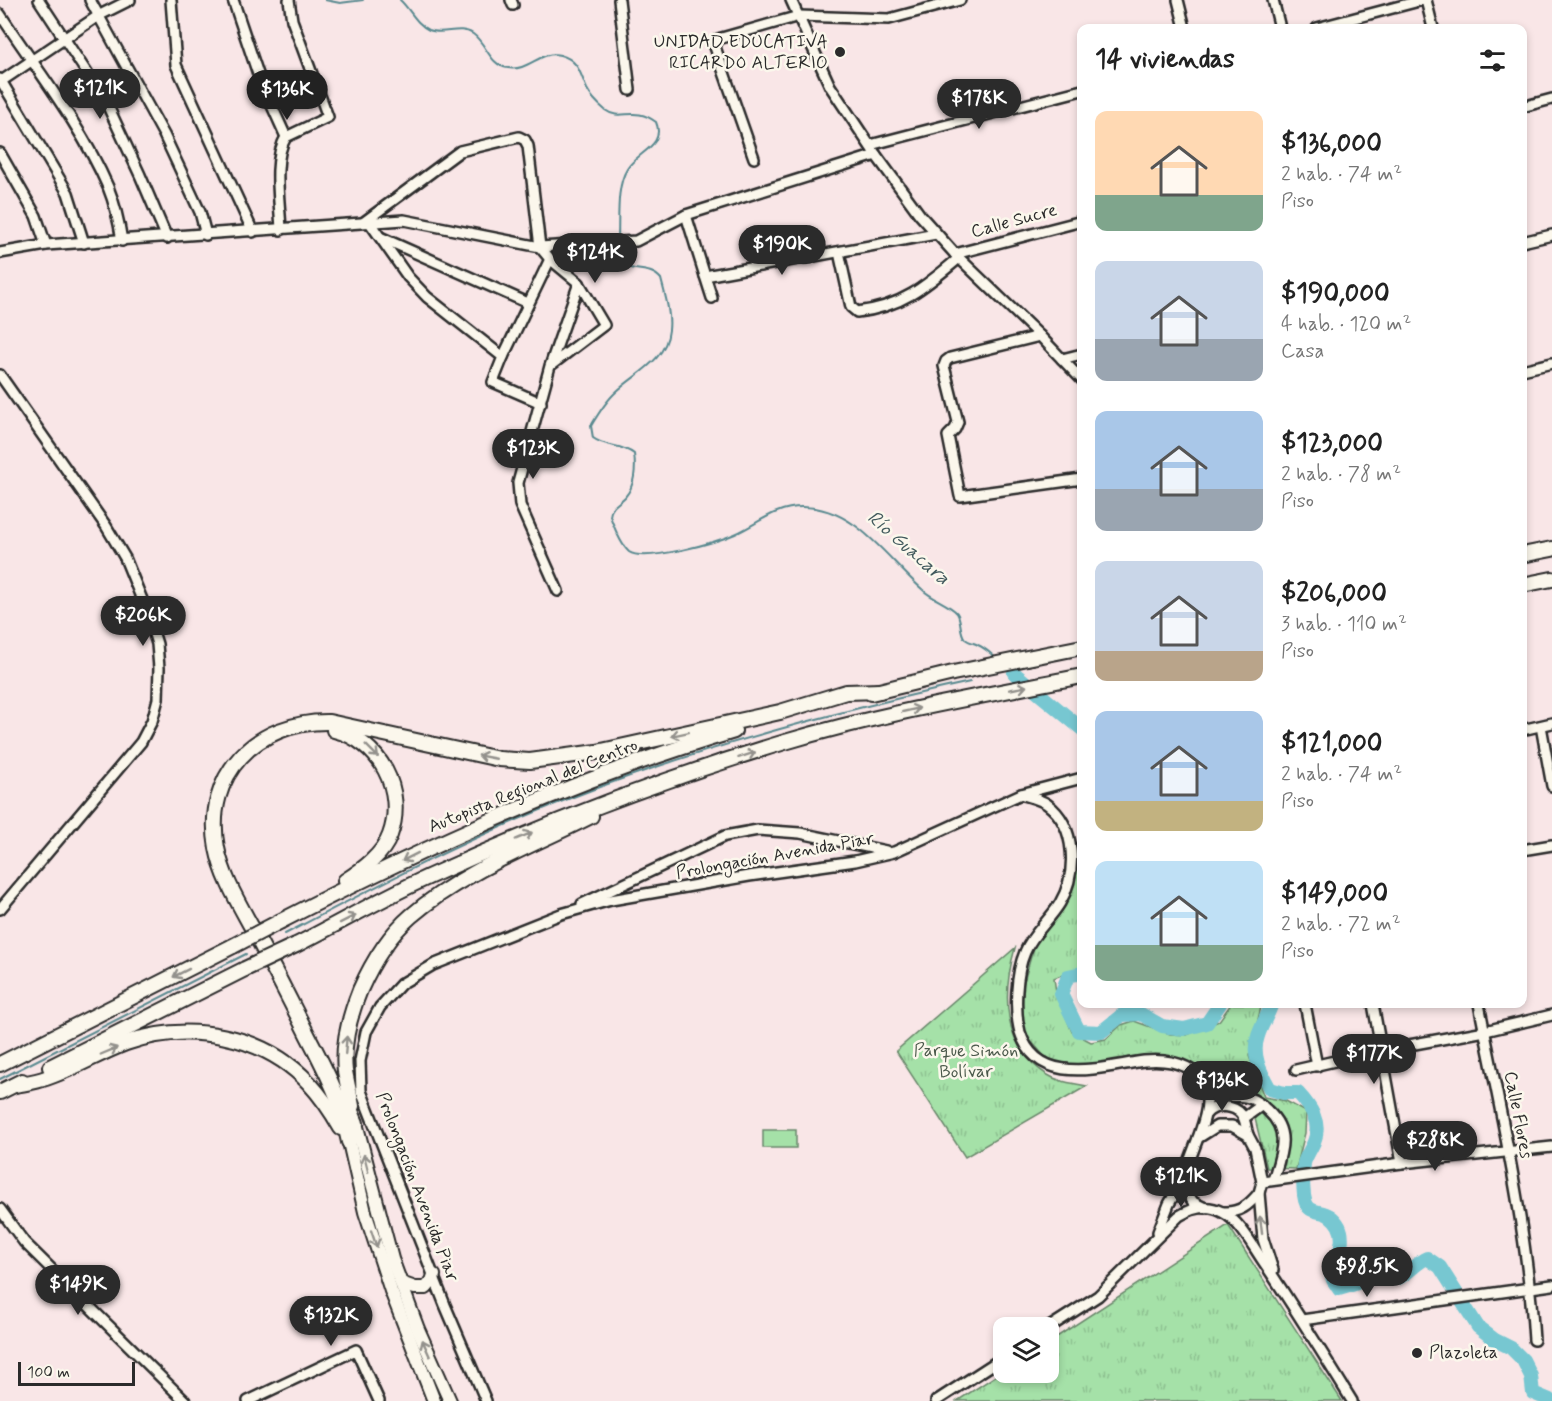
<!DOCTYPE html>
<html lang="es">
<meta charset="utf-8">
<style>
:root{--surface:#fff;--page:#f2f2f2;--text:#222;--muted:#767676;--accent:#2b2b2b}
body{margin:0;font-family:Mynerve,sans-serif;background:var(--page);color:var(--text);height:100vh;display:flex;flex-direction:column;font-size:22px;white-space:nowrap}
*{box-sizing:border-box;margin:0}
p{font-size:20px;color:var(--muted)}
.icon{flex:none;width:33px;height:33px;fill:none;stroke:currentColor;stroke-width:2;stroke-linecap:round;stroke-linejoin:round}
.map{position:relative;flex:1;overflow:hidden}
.sheet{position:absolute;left:1077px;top:24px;width:450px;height:984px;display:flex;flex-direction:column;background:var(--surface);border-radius:12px;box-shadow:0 3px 9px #0003}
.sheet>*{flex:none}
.fabs{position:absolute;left:993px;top:1317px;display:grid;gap:12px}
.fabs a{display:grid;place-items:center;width:66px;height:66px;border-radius:12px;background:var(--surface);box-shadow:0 3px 9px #0003;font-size:30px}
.scale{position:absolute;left:18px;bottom:15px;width:117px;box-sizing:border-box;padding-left:6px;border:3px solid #2b2b2b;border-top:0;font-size:16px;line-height:21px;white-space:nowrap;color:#2b2b2b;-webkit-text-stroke:4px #fbf7ec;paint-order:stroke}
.price{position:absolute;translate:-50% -51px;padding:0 14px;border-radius:21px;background:var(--accent);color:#fff;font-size:20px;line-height:39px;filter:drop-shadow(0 2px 3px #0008)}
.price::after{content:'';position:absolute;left:50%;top:36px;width:18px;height:14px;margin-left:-9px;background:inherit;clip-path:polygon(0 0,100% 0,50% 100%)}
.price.on{background:#222;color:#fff}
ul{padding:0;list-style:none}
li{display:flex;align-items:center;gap:18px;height:150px;padding:0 18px}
li span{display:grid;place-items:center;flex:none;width:168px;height:120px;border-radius:12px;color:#555}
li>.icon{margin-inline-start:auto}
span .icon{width:72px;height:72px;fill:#fffc;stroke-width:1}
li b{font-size:26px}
h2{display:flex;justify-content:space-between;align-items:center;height:72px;padding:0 18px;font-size:26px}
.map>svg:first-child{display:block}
.grass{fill:url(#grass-tufts);stroke:#68866a;stroke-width:1.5}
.pitch{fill:#a5e1a8;stroke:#68866a;stroke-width:1.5}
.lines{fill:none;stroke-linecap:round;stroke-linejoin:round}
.stream{stroke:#59898f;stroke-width:2}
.river{stroke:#77c7d1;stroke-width:14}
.minor-casing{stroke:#2b2b2b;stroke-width:14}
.major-casing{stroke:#2b2b2b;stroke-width:16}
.highway-casing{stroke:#2b2b2b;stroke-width:18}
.minor{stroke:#fbf7ec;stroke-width:9}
.major{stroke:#fbf7ec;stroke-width:12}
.highway{stroke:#fbf7ec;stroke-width:14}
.highway-bridge-casing{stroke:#2b2b2b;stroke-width:18;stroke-linecap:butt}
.highway-bridge{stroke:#fbf7ec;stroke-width:14}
.oneway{stroke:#93918c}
.poi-dot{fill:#2b2b2b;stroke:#fbf7ec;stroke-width:2}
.labels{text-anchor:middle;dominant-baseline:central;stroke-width:5;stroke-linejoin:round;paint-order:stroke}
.poi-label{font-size:18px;fill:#2b2b2b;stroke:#fbf7ec;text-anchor:end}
.street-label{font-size:18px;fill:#2b2b2b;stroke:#fbf7ec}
.park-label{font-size:18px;fill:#4a584a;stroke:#fbf7ec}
.water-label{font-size:20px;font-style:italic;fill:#425a5d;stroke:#fbf7ec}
</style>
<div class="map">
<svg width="1552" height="1401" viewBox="0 0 1552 1401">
<defs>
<pattern id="grass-tufts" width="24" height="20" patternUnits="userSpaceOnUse" patternTransform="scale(1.5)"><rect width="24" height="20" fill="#a5e1a8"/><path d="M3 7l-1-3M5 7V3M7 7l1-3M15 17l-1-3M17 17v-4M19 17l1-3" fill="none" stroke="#8ec191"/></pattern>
</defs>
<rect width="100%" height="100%" fill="#f9e6e7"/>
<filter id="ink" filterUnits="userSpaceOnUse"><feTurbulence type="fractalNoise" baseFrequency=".0167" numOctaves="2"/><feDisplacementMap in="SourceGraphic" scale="12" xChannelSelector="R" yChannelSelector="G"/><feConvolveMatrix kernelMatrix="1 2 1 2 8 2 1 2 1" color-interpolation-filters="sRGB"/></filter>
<g filter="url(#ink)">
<!-- grass -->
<g class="grass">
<path d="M1081,847v120l-27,11 2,14 16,40 19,10 15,-3 15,-14 13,-4 36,13 17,1 32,-14 12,-17h25l5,3 -12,49 15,41 22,4 20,11 -1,21 -9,36 -29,-1 -15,-62 -38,-33 -38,-15h-40l-64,8 -26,-8 -24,-27 1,-46 9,-32 8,-20 23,-28 16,-57z"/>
<path d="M1015,948c-13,46 -13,98 31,126 12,8 27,9 41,12l-122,71 -69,-106z"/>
<path d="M1228,1225l114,176h-385l46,-30 45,1 1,-30z"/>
</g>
<!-- pitch -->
<rect class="pitch" x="763" y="1130" width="33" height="18"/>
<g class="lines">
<!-- stream -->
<g class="stream">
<path d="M325,0l15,3 23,-3"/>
<path d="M400,0c10,9 16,24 29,30 14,6 30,-5 44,4 14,10 16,31 35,34 20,4 33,-18 52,-13 19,5 20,19 27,34 4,8 11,15 18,21 16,12 29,-5 51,12 10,24 -19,30 -29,47 -11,18 -8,48 -9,69"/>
<path d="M618,244c-2,38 27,16 43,35 4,16 10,34 8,51 -3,31 -33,43 -53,62 -10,9 -18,22 -25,34l2,12c12,9 29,6 41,16 2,14 1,32 -9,43 -7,7 -14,9 -15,19 4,11 10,28 19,36 16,11 88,-10 106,-18 24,-11 40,-27 67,-27 54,0 84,51 121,83 9,9 26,14 34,23 5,8 2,19 8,26 4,3 9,4 13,6 7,3 12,8 18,13"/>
<path d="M1007,668l7,5"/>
<path d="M285,934c93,-49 185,-97 283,-135 130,-51 265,-87 402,-117"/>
<path d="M0,1079l246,-125"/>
</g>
<!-- river -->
<g class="river">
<path d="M1014,673l68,56"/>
<path d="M1082,973l-14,3 -7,18 18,37 22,1 21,-17 19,-1 21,12 22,3 23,-6 13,-19"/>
<path d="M1269,1004l2,2c-4,11 -10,20 -13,30 -7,19 3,37 12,53l14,4h14c13,14 24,30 16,49 -3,7 -8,14 -10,21 -1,9 -1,23 0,32 3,22 15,13 26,21 19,14 12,37 0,53l3,11 6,9c22,-6 30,-9 41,-29l9,3 9,15c12,-5 17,-15 29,-20l13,9 38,60 17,13 16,8 12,12 8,16 2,17 19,8"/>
</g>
<!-- minor casing -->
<g class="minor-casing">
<g id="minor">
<path d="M39,0l67,102 34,73 27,63"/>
<path d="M90,0l74,135 36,77 6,23"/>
<path d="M171,0l5,65 77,167"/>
<path d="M233,0l26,77 27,60"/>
<path d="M511,0l2,5"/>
<path d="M619,0l11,90"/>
<path d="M791,0l39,86 46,69 44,60 35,39 85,82 42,44"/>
<path d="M1178,0l7,28"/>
<path d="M1273,0l7,28"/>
<path d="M1426,0l7,28"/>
<path d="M0,14c37,56 81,111 108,173 7,17 11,35 14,54"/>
<path d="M1317,28l106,-28"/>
<path d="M0,79l68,114 16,50"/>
<path d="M0,82l98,-66 32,-16"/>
<path d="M1522,107l30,-8"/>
<path d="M870,145l212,-55"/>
<path d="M0,153l36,63 10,29"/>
<path d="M754,158l-39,-111 3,-8 81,-23 90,3 71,-19"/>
<path d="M686,215l19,61 231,-42"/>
<path d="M364,222l96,-71 59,-14 6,3 3,6 12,101 10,12"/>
<path d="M370,223l38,54 19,20 76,60 -10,25 48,21"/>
<path d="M281,230c-1,-27 -9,-71 5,-93l42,-20 -36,-97 -3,-20"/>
<path d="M380,237l148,66"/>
<path d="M1522,242l30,-7"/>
<path d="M839,252l12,55 6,5c45,-5 69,-26 102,-54"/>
<path d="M0,253l46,-8 358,-25 136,27 96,-6 50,-26 190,-60"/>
<path d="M955,254l127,-33"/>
<path d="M705,276l7,22"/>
<path d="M1040,336l-90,22 -4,3 -2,5 14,56 -3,7 -7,7 12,60 122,-17"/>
<path d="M503,357l47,-98 29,24"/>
<path d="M1062,359l20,-5"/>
<path d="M550,366l54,-41 -25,-42 -29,83 -32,117 2,22 38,86"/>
<path d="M1522,370l30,-7"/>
<path d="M0,375l106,151 19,32 22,54 10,32 2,24 -1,31 -6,22 -11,21 -141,167"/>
<path d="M1541,726l11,60"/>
<path d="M1522,730l30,-7"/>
<path d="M1021,794c8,3 19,5 26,10 30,22 30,70 13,99 -10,17 -28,31 -35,49 -9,21 -11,58 -5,80 18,57 84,34 124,29 30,-3 63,6 63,41 0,12 -5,24 -9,36"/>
<path d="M1522,850l30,-5"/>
<path d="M582,904l143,-68 33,-6 42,3 86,18"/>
<path d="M1305,1004l12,62"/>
<path d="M1373,1004l29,159"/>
<path d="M1479,1004c22,111 48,222 55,336"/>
<path d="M1296,1070l86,-20 103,-19 67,-16"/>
<path d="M1207,1097c13,0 29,-3 42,1 7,2 14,8 19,13 23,21 13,43 5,69"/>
<path d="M1206,1114c8,-10 28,-10 36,1 4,6 4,14 6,20"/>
<path d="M1244,1118l18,-13"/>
<path d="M1262,1182l140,-19 150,-16"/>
<path d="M1181,1183l12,19 12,6"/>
<path d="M0,1209l24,33 161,159"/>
<path d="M1223,1212c17,1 26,-7 36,-19"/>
<path d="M1158,1232l11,-28 12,-21 17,-45 19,-12h15l16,9 7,13 7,34 -3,11 4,46 10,31"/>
<path d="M1302,1320l250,-35"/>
<path d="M1048,1328l50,-32 81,-80c13,-8 29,-12 43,-4 18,9 30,33 41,49 31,46 60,93 89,140"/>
<path d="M248,1401l108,-51 23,51"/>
<path d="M486,1401l-41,-96 -84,-214 -1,-30 6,-29 14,-25 21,-23 32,-19 128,-51 50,-14 138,-24 106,-15 39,-9 127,-58 61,-16"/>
<path d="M936,1401l68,-44"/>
</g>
</g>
<!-- major casing -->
<g class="major-casing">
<g id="major">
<path d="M356,1123l36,136 26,70 32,72"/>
<path d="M349,1142l16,70 26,79 43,110"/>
<path d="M401,1283l14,5h11l6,-7 2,-6"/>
</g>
</g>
<!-- highway casing -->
<g class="highway-casing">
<g id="highway">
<path d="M1522,555l30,-6"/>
<path d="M1522,585l30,-6"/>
<path d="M871,693l82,-20 129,-26"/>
<path d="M334,730c46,11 72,61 56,105 -7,20 -28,35 -45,46"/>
<path d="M281,921c146,-75 295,-143 453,-190"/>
<path d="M296,945c47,-24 93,-51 141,-72 113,-51 229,-95 348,-131 97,-29 197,-46 297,-66"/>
<path d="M0,1064l233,-118"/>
<path d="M50,1067l195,-98"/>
<path d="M15,1085c10,-2 21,-3 31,-7 28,-9 53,-25 80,-35 62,-22 137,-9 183,40 13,14 23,29 32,45"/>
<path d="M0,1092l22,-11"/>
<path d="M345,1097l11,26"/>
<path d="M352,1106c-2,-11 -5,-23 -7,-35 -3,-27 5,-56 15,-81 12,-27 28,-54 51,-74 50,-44 121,-70 180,-100"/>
<path d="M349,1142c-3,-13 -6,-27 -10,-40 -8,-22 -20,-45 -31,-66 -16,-32 -33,-65 -50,-97 -15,-29 -35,-59 -41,-91 -14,-74 40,-127 112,-126l170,37 31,2 67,-9 183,-40 66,-20 34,-1"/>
</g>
</g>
<!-- minor -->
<use href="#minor" class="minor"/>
<!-- major -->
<use href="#major" class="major"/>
<!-- highway -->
<use href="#highway" class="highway"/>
<!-- highway-bridge casing -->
<g class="highway-bridge-casing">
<g id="highway-bridge">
<path d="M233,946l48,-25"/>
<path d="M245,969l51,-24"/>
</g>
</g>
<!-- highway-bridge -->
<use href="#highway-bridge" class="highway-bridge"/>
</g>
<!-- one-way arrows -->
<defs><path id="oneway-shaft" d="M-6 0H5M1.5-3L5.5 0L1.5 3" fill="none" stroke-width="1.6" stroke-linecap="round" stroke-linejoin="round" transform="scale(1.5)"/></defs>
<g class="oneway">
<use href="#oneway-shaft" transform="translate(1018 688) rotate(-11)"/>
<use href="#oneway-shaft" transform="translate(911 710) rotate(-13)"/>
<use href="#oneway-shaft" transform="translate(680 734) rotate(168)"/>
<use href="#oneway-shaft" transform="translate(372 751) rotate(45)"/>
<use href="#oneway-shaft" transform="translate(747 755) rotate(-18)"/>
<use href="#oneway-shaft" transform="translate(487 757) rotate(-169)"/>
<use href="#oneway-shaft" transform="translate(524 836) rotate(-23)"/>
<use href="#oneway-shaft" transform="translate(410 857) rotate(153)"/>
<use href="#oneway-shaft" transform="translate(348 919) rotate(-27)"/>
<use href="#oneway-shaft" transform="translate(181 973) rotate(153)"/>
<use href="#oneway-shaft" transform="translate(346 1045) rotate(-85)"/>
<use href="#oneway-shaft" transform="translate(109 1051) rotate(-23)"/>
<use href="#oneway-shaft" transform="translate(366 1163) rotate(-104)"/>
<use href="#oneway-shaft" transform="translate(1261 1225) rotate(-97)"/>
<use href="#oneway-shaft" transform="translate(374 1239) rotate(71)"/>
<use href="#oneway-shaft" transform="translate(426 1348) rotate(-114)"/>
</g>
</g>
<!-- markers -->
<g class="poi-dot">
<circle cx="840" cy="52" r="6"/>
<circle cx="1417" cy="1353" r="6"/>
</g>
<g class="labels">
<!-- poi labels -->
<g class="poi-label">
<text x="828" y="42">UNIDAD EDUCATIVA<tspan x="828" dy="21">RICARDO ALTERIO</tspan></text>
<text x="1429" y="1353" text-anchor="start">Plazoleta</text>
</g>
<!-- street labels -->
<g class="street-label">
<text transform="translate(1014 221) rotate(-15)">Calle Sucre</text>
<text transform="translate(533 786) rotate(-22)">Autopista Regional del Centro</text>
<text transform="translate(775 856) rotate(-10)">Prolongación Avenida Piar</text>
<text transform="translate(1518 1115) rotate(79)">Calle Flores</text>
<text transform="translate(417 1187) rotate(69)">Prolongación Avenida Piar</text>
</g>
<!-- park labels -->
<g class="park-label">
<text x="966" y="1051">Parque Simón<tspan x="966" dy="21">Bolívar</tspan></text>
</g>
<!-- water labels -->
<g class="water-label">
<text transform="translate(908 548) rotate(41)">Río Guacara</text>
</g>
</g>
</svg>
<div class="fabs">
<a><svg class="icon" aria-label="layers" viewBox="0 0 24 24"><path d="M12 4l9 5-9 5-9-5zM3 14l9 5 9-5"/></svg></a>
</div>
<div class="scale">100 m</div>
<b class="price" style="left:100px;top:120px">$121K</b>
<b class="price on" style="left:287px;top:121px">$136K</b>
<b class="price" style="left:979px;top:130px">$178K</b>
<b class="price" style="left:782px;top:276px">$190K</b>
<b class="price" style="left:595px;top:284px">$124K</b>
<b class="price" style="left:533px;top:480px">$123K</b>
<b class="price" style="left:143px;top:647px">$206K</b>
<b class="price" style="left:1374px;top:1085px">$177K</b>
<b class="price" style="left:1222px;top:1112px">$136K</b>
<b class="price" style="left:1435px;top:1172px">$288K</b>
<b class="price" style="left:1181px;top:1208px">$121K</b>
<b class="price" style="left:1367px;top:1298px">$98.5K</b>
<b class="price" style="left:78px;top:1316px">$149K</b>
<b class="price" style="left:331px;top:1347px">$132K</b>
<section class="sheet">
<h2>14 viviendas<svg class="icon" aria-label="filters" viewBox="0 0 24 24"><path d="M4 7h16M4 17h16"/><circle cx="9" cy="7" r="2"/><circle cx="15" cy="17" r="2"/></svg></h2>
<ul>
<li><span style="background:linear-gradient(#ffd9b3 70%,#7fa58c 0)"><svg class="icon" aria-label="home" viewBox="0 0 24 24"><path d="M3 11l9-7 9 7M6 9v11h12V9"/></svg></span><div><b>$136,000</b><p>2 hab. · 74 m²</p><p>Piso</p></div></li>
<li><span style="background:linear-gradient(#c9d6e8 65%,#9aa5b1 0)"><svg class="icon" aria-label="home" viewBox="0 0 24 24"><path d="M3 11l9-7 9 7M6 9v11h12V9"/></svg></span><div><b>$190,000</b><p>4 hab. · 120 m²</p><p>Casa</p></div></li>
<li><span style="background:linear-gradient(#a9c7e8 65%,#9aa5b1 0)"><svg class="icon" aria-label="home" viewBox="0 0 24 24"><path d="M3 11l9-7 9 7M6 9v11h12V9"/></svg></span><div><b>$123,000</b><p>2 hab. · 78 m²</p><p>Piso</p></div></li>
<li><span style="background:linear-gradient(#c9d6e8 75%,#b9a48a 0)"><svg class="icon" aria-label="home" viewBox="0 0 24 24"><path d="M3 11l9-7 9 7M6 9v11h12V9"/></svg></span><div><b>$206,000</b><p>3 hab. · 110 m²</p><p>Piso</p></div></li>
<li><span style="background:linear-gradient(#a9c7e8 75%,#c2b280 0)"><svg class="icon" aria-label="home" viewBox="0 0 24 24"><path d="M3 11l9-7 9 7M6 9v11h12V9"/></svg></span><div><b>$121,000</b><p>2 hab. · 74 m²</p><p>Piso</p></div></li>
<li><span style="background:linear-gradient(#bfe0f5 70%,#7fa58c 0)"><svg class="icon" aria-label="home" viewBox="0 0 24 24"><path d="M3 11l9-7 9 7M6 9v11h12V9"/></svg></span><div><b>$149,000</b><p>2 hab. · 72 m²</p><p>Piso</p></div></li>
</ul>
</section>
</div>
